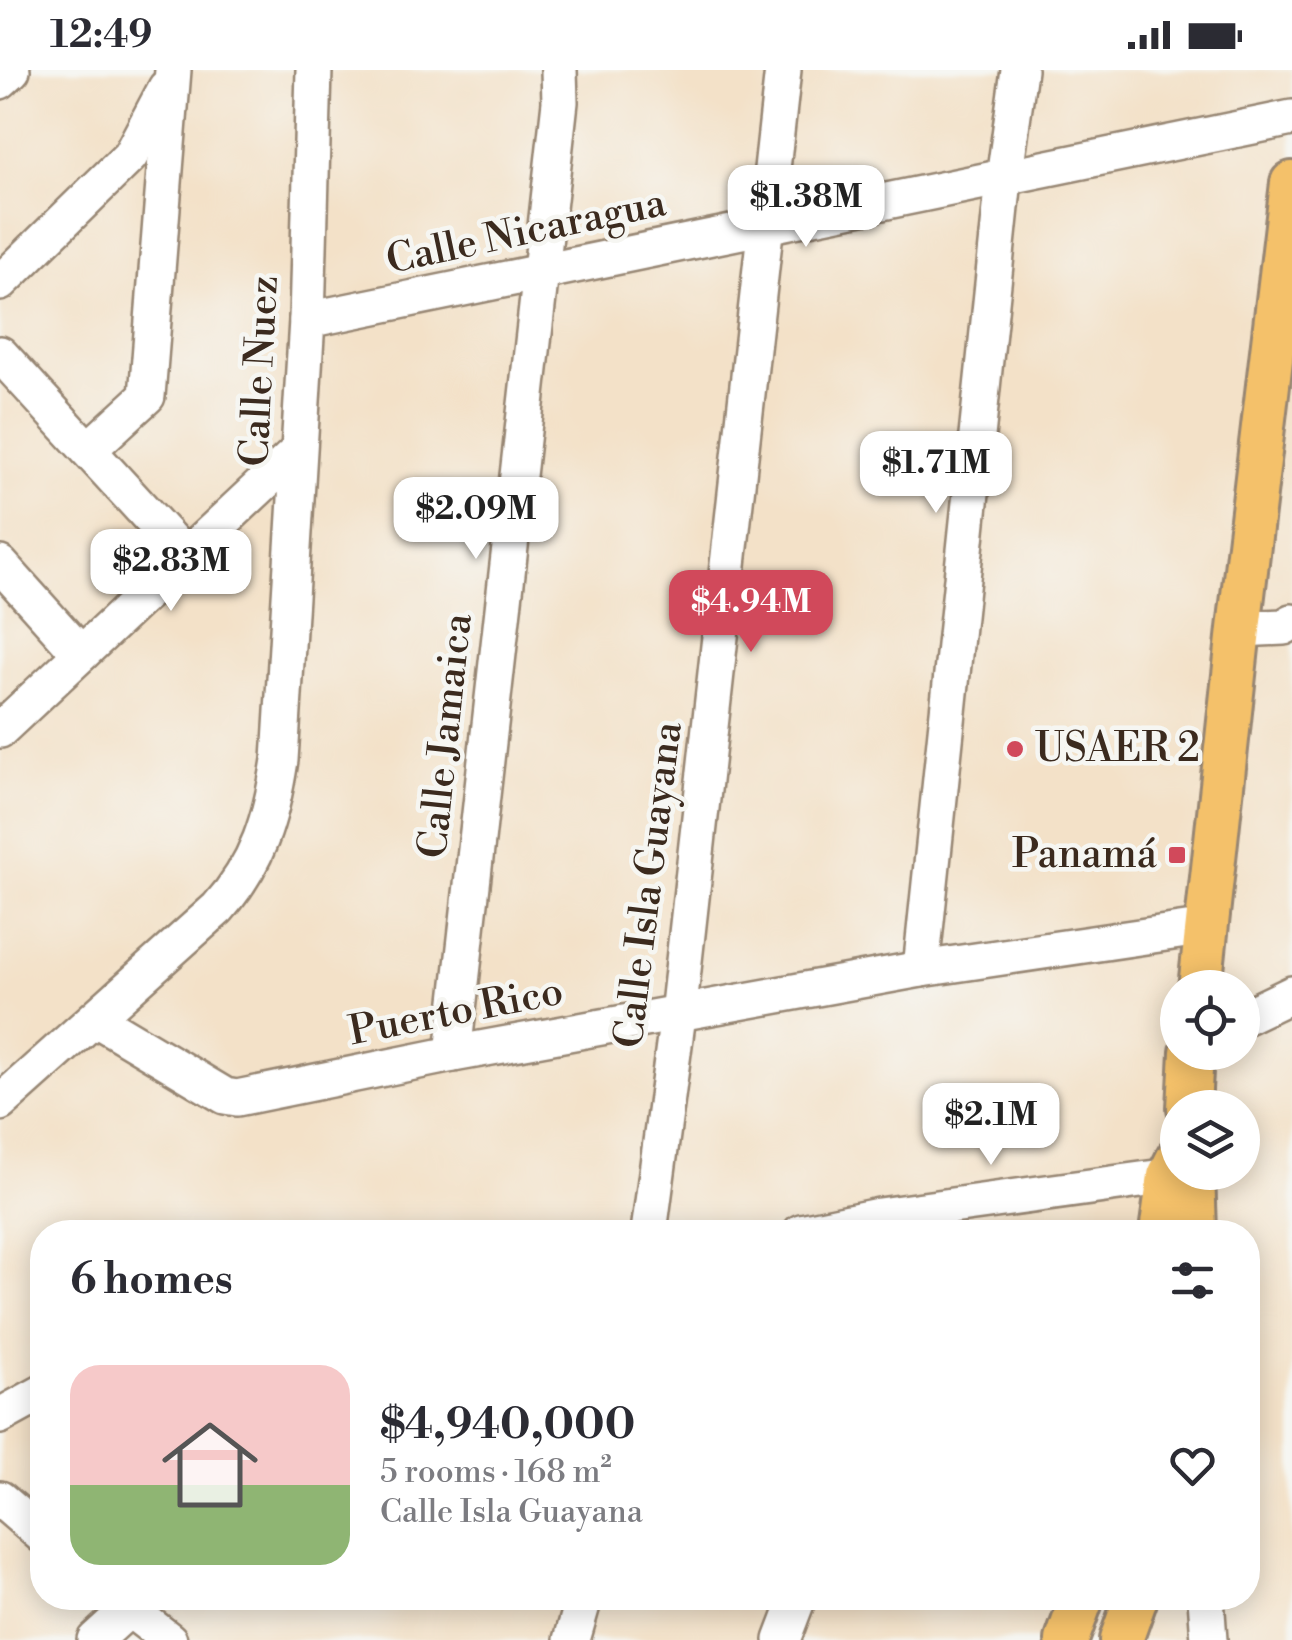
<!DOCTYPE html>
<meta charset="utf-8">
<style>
:root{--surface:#fff;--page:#f7f7f7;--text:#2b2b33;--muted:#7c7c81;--accent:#d1495b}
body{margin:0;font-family:"Libre Bodoni",serif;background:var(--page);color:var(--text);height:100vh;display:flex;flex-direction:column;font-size:38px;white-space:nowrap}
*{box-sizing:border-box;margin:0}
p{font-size:32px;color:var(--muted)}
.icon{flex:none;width:55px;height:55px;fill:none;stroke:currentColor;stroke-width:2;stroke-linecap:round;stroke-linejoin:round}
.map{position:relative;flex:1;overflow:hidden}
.drawer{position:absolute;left:30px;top:1150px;width:1230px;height:390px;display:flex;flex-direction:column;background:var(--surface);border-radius:40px;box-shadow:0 5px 25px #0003}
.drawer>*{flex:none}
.buttons{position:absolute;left:1160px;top:900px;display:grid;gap:20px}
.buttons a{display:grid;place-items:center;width:100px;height:100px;border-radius:50%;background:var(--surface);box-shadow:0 5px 25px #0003;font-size:50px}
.price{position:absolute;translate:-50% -85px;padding:0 22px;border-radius:20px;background:#fff;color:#222;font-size:32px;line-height:65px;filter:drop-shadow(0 2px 5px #0008)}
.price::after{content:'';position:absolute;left:50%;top:60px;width:30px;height:22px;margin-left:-15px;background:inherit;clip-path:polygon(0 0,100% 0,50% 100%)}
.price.current{background:var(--accent);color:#fff}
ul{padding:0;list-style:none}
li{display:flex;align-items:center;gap:30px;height:250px;padding:0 40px}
li span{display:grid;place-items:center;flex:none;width:280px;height:200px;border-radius:30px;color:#555}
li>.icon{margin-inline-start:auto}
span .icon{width:120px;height:120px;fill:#fffc;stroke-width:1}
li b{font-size:42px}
h2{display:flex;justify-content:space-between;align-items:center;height:120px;padding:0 40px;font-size:42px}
.status{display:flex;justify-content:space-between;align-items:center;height:70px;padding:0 50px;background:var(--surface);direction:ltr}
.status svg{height:28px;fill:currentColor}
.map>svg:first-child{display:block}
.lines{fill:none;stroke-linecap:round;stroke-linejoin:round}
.minor-casing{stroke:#978673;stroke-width:40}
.major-casing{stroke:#978673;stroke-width:48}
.minor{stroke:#fff;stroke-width:35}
.major{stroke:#f4c16a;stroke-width:42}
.poi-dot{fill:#d1495b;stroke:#f6f6f2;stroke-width:4}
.labels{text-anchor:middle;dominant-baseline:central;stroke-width:9;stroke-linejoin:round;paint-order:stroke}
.street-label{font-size:40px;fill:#3b2a1e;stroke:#f6f6f2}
.poi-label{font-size:40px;fill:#3b2a1e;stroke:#f6f6f2;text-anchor:start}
</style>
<div class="status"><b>12:49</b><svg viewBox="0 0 49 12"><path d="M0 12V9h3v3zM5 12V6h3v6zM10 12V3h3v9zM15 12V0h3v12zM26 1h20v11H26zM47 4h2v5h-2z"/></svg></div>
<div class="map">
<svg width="1292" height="1570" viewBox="0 0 1292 1570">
<rect width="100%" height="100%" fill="#f6f6f2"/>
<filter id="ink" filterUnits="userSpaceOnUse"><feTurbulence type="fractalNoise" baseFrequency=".01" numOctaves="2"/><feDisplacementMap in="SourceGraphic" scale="20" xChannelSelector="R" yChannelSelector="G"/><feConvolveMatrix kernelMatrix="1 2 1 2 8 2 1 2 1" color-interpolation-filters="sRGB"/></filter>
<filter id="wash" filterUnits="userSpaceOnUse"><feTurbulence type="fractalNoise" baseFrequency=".0048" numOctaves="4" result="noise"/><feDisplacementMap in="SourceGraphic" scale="40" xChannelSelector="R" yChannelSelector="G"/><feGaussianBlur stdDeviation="2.25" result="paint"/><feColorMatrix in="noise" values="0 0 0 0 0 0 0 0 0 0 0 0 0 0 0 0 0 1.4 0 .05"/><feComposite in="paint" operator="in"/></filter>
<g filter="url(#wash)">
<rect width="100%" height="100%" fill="#f3e1c8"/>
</g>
<g filter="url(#ink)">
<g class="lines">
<!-- minor casing -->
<g class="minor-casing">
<g id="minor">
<path d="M0,11l12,-11"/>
<path d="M0,213l130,-127 36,-68"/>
<path d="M307,250l985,-202"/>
<path d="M0,284l185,202"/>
<path d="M88,380l59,-54 26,-326"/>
<path d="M0,494l81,90"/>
<path d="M1239,559l45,-2 8,-5"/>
<path d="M0,660l297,-278"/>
<path d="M921,899l83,-790 15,-109"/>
<path d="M1242,948l50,-24"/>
<path d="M96,949l129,77 12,2 216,-44 468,-85 286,-42"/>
<path d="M453,984l107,-952 -1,-32"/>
<path d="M0,1033l218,-195c40,-45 53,-89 62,-148l27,-440 7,-250"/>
<path d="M649,1162l29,-217 105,-945"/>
<path d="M801,1162l78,-16 313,-43"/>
<path d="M0,1346l42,-23"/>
<path d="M0,1429l42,36"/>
<path d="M115,1528l54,42"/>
<path d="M1206,1528l3,42"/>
<path d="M95,1570l34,-31"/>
<path d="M572,1570l12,-42"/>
<path d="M782,1570l16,-42"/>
</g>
</g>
<!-- major casing -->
<g class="major-casing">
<g id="major">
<path d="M1200,918l39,-359 53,-446"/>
<path d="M1189,1038l3,-56"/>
<path d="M1193,1102l2,60"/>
<path d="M1161,1162l8,-56 9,-18"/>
<path d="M1067,1570l15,-42"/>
<path d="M1121,1570l15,-42"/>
</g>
</g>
<!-- minor -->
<use href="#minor" class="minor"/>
<!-- major -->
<use href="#major" class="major"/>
</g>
</g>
<!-- markers -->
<g class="poi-dot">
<circle cx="1015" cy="679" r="10"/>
<rect x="1167" y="775" width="20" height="20" rx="5"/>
</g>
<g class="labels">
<!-- street labels -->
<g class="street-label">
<text transform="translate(526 162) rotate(-12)">Calle Nicaragua</text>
<text transform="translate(260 301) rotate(-87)">Calle Nuez</text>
<text transform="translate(446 666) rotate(-84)">Calle Jamaica</text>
<text transform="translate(649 815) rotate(-83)">Calle Isla Guayana</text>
<text transform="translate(456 942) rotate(-11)">Puerto Rico</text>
</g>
<!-- poi labels -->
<g class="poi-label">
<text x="1035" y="679">USAER 2</text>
<text x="1157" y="785" text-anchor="end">Panamá</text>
</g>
</g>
</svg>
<div class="buttons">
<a><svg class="icon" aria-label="locate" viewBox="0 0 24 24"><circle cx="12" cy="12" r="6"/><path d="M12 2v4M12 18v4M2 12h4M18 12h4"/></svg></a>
<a><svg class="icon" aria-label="layers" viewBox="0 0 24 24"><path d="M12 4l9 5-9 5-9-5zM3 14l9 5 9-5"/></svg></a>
</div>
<b class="price" style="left:806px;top:180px">$1.38M</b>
<b class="price" style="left:936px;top:446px">$1.71M</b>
<b class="price" style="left:476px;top:492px">$2.09M</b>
<b class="price" style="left:171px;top:544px">$2.83M</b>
<b class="price current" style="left:751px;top:585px">$4.94M</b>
<b class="price" style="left:991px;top:1098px">$2.1M</b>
<section class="drawer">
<h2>6 homes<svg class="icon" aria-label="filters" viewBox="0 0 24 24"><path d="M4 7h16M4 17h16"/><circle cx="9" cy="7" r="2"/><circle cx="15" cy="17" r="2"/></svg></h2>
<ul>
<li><span style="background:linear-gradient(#f6c9c9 60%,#8fb573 0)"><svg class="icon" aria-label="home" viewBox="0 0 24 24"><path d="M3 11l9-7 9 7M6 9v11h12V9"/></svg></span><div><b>$4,940,000</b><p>5 rooms · 168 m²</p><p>Calle Isla Guayana</p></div><svg class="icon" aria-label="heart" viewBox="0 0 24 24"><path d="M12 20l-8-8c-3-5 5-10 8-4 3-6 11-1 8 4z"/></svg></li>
</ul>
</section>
</div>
